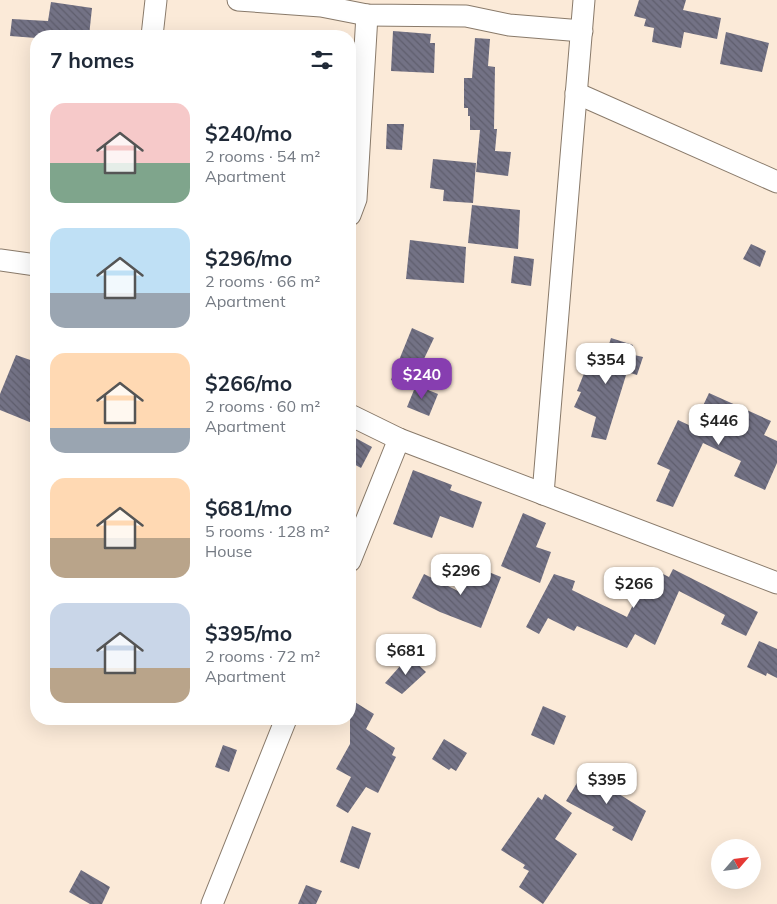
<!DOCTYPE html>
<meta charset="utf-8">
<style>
:root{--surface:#fff;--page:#f6f6f7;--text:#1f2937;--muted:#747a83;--accent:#873eb0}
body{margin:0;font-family:Mulish,sans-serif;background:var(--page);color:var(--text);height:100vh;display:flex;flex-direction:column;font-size:19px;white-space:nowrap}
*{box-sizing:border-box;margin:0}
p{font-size:16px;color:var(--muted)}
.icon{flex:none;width:28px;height:28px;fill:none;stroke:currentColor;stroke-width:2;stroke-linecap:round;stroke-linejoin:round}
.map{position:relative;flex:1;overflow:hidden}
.panel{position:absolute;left:30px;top:30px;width:326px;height:695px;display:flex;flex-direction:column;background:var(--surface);border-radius:20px;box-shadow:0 5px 20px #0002}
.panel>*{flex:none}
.needle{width:32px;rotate:62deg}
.tools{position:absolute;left:711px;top:839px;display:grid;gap:10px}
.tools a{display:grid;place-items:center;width:50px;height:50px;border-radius:50%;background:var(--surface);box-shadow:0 5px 20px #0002;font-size:25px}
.price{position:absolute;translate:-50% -42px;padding:0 11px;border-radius:10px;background:#fff;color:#222;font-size:16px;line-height:32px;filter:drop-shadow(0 1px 2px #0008)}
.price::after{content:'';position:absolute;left:50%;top:30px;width:15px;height:11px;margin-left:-8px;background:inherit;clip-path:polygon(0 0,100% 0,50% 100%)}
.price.active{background:var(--accent);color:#fff}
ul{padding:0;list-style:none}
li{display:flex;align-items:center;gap:15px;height:125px;padding:0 20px}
li span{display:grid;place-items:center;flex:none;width:140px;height:100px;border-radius:15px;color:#555}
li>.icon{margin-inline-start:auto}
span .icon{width:60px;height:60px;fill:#fffc;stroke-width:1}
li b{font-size:21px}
h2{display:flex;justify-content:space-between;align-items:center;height:60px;padding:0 20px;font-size:21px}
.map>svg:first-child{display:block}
.building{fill:url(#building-back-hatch)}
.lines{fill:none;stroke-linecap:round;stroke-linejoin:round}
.street-casing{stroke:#897a6a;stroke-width:23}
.street{stroke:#fff;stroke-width:21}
</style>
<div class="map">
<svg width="777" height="904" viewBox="0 0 777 904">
<defs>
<pattern id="building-back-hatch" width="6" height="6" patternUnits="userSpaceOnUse" patternTransform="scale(1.25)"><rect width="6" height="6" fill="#737285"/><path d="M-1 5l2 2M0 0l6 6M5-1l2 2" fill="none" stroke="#5f5e6d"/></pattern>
</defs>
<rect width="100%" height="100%" fill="#fbead8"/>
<!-- building -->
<g class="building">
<path d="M639,0h47l-3,10 38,8 -4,21 -33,-7 -3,16 -29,-6 2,-14 -10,-2 2,-7 -12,-3z"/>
<path d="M51,2l41,6 -3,28 -53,2 -26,-2 2,-17 36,2z"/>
<path d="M393,31l38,3 -1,9h5l-1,30 -43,-2z"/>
<path d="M726,32l43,11 -7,29 -42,-8z"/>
<path d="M475,38l15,1 -2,27 7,1 -1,62h3l-2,22 16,1 -3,24 -32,-4 4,-42h-10v-14h-2v-8h-4v-30h8z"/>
<path d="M387,124h17l-2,26 -16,-1z"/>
<path d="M433,159l43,4 -3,40 -30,-2 1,-11 -14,-2z"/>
<path d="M472,205l48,5 -2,39 -50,-6z"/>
<path d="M410,240l56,7 -2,36 -58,-4z"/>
<path d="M751,244l15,7 -6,16 -17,-8z"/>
<path d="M514,256l20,3 -3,27 -20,-3z"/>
<path d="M412,328l22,10 -24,50 -19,-8z"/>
<path d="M611,338l22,7 -3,9 13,3 -6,18 -10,-3 -21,68 -15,-3 5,-20 -22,-10 7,-15 -4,-1 12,-30 13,5z"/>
<path d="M16,355l20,7v50l-4,11 -32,-13v-16z"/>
<path d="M416,385l22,9 -9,22 -22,-9z"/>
<path d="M709,393l62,28 -7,14 13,6v22l-12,27 -31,-14 7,-15 -38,-18 -30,64 -17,-6 14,-31 -13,-6 21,-44 15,7z"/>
<path d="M350,435l22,12 -11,21 -11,-6z"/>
<path d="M413,470l39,15 -2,5 32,12 -9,26 -33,-12 -8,22 -39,-14z"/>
<path d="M523,513l23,10 -10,24 15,5 -11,31 -39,-17z"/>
<path d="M469,564l32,13 -20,51 -41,-16 -28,-14 12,-24 34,17z"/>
<path d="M651,568l18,9 4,-8 85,43 -12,24 -25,-12 4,-9 -46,-24 -24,54 -20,-11 -8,14 -50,-22 -3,5 -26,-13 -9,16 -13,-7 28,-53 21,7 -3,9 55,27z"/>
<path d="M759,641l18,8v29l-10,-5 -1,3 -19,-9z"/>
<path d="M409,656l17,16 -24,22 -17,-11z"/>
<path d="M350,699l24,15 -8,15 29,19 -3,7 4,2 -18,36 -12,-6 -18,26 -12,-7 15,-29 -15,-8 14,-25z"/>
<path d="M543,706l23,10 -12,29 -23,-10z"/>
<path d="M444,739l23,14 -11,18 -5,-3 -2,2 -17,-11z"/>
<path d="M223,745l14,5 -8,22 -14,-5z"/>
<path d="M583,773l13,8 4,-7 14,8 -3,7 35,22 -14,30 -20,-11 2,-3 -48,-26z"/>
<path d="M545,794l27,19 -17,26 22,15 -34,50 -24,-17 10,-16 -6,-3 2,-3 -24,-15 37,-53 4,3z"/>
<path d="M352,826l19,7 -12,36 -19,-7z"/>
<path d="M81,870l29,17 -8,17h-12l-21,-12z"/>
<path d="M306,885l16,6 -6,13h-18z"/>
</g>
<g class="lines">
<!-- street casing -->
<g class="street-casing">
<g id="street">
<path d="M238,0l83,6 46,9 99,1 43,9 73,6"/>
<path d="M152,36l4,-36"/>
<path d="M576,93l201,89"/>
<path d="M350,215l6,-16 11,-184"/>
<path d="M0,260l36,5"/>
<path d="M350,415l49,24 378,144"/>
<path d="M543,494l41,-494"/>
<path d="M350,561l49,-122"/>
<path d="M212,904l74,-185"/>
</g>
</g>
<!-- street -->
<use href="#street" class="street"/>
</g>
</svg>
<div class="tools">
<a><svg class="needle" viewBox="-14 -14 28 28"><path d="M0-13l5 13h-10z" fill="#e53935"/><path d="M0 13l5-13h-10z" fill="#747a83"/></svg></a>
</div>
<b class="price" style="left:606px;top:385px">$354</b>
<b class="price active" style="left:422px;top:400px">$240</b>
<b class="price" style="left:719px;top:446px">$446</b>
<b class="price" style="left:461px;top:596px">$296</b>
<b class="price" style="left:634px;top:609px">$266</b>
<b class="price" style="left:406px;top:676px">$681</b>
<b class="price" style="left:607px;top:805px">$395</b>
<section class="panel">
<h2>7 homes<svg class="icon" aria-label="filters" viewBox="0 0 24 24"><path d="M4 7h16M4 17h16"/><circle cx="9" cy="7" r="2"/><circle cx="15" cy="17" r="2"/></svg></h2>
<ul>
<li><span style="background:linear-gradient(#f6c9c9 60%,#7fa58c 0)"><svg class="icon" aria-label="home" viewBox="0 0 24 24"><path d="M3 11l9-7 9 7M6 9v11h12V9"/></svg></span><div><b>$240/mo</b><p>2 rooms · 54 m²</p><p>Apartment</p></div></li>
<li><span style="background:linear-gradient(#bfe0f5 65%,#9aa5b1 0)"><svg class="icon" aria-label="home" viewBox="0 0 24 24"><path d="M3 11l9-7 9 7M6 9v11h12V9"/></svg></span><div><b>$296/mo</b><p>2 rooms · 66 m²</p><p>Apartment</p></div></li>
<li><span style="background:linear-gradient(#ffd9b3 75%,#9aa5b1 0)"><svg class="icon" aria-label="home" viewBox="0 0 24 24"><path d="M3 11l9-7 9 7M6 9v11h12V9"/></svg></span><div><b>$266/mo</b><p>2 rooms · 60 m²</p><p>Apartment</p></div></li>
<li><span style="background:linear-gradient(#ffd9b3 60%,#b9a48a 0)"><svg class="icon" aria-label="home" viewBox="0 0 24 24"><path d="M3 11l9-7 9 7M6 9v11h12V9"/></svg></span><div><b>$681/mo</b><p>5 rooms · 128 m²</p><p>House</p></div></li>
<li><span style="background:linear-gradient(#c9d6e8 65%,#b9a48a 0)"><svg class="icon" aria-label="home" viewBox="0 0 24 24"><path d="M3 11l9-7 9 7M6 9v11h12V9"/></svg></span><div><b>$395/mo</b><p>2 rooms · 72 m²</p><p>Apartment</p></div></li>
</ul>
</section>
</div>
